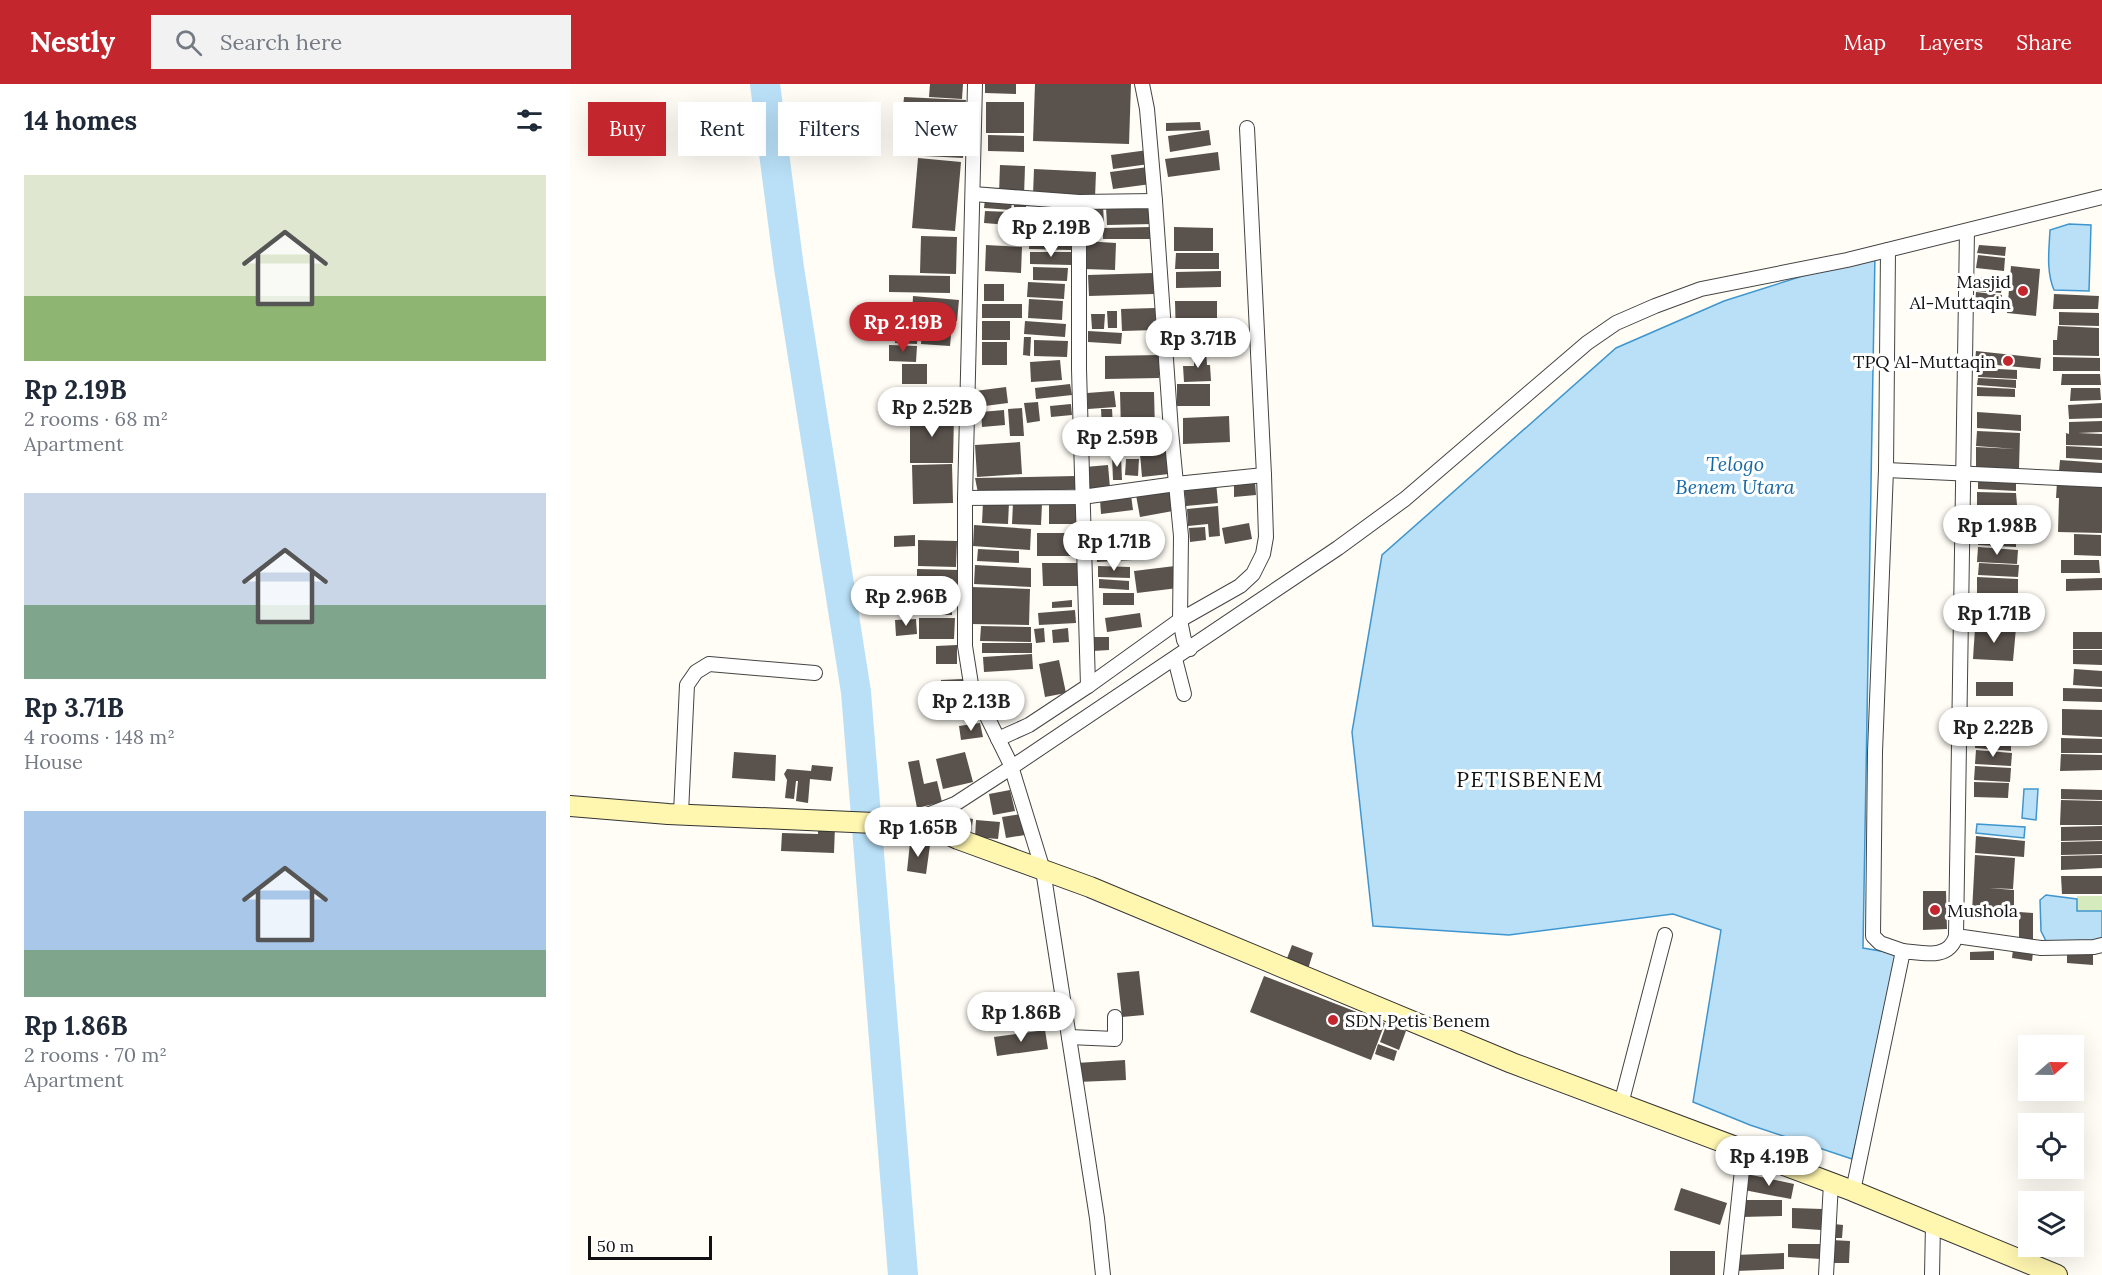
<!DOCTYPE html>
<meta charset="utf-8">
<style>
:root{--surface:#fff;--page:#f2f2f3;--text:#1f2937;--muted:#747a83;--accent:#c4262e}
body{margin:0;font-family:Lora,serif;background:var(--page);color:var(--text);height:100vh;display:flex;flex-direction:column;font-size:22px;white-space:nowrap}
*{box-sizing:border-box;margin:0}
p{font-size:20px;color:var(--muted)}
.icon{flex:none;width:33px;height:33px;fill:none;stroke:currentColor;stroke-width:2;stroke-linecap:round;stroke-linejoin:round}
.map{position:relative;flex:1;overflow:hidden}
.panel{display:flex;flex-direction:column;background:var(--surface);width:570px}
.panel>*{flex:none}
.hud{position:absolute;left:18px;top:18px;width:570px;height:54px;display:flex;gap:12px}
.needle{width:39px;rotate:70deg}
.fabs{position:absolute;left:1448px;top:951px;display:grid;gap:12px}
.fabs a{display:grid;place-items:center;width:66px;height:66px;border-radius:0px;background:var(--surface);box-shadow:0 6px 24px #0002;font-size:30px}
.scale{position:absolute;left:18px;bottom:15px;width:124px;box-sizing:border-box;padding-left:6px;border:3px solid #111;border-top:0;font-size:16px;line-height:21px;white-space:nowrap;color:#111;-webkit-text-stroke:4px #fff;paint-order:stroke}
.price{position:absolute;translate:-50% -51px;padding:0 14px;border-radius:21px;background:#fff;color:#222;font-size:20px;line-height:39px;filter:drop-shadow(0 2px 3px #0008)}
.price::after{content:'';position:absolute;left:50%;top:36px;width:18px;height:14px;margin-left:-9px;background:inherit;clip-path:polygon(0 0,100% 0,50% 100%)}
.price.on{background:var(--accent);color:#fff}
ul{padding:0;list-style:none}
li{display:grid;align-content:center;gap:12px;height:318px;padding:0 24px}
li span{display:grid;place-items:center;height:186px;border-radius:0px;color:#555}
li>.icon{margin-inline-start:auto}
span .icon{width:108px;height:108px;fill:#fffc;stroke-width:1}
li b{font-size:26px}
h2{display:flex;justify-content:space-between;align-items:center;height:72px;padding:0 24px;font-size:26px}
.tag{padding:0 21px;border-radius:0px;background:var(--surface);box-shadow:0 6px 24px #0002;font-size:21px;line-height:54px}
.tag.on{background:var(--accent);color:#fff}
header{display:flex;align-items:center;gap:36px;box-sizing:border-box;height:84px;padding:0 30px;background:var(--accent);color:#fff}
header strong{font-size:28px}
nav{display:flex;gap:33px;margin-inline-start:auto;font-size:21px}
.search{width:420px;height:54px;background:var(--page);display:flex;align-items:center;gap:15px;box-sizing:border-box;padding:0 21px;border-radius:0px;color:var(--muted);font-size:22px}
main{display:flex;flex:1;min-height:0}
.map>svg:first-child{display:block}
.green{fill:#d5ebbd}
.water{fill:#b9e0f7;stroke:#3f96cf;stroke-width:1.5}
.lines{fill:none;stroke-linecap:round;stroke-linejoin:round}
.river{stroke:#b9e0f7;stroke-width:30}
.building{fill:#5a524d}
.minor-casing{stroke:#444;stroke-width:16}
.secondary-casing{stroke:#333;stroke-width:22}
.minor{stroke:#fff;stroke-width:14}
.secondary{stroke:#fff6b0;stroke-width:20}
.poi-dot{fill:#c4262e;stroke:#fff;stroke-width:2}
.labels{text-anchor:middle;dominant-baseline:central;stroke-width:6;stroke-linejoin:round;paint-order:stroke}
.poi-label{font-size:18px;fill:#111;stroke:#fff;text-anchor:end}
.water-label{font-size:20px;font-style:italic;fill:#1768a6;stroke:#fff}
.quarter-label{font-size:21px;letter-spacing:1.5px;fill:#111;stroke:#fff}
</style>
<header>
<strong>Nestly</strong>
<div class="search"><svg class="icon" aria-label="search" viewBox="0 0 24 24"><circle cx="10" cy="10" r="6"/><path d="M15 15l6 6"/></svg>Search here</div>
<nav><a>Map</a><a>Layers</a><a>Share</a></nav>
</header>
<main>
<section class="panel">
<h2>14 homes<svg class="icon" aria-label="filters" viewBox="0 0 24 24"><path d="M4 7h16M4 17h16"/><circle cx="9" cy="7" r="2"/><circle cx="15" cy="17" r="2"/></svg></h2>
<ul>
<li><span style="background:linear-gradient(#dfe7d0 65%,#8fb573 0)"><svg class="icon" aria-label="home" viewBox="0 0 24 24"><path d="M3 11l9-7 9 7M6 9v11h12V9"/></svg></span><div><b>Rp 2.19B</b><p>2 rooms · 68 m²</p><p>Apartment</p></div></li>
<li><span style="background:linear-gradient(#c9d6e8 60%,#7fa58c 0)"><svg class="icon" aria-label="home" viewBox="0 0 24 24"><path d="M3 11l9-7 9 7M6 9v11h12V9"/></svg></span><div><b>Rp 3.71B</b><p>4 rooms · 148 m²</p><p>House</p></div></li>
<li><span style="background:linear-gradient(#a9c7e8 75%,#7fa58c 0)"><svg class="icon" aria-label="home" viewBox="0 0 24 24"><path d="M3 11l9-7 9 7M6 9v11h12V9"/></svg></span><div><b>Rp 1.86B</b><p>2 rooms · 70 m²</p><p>Apartment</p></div></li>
</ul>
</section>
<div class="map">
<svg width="1532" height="1191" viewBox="0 0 1532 1191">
<rect width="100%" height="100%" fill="#fffdf5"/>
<!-- green -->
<rect class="green" x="1507" y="812" width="25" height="15"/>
<!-- water -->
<g class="water">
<path d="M1499,140l22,1 -2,66 -35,-1c-8,-19 -5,-40 -4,-60z"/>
<path d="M1305,169l-12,695 36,6 -47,205 -102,-34 -57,-23 28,-172 -48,-16 -164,21 -136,-9 -21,-194 30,-177 234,-207 108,-47z"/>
<path d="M1454,705h14l-2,31 -14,-2z"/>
<path d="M1407,740l48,3 -1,11 -48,-5z"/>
<path d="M1476,811l31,4v12h25v30l-55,2 -6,-12 -1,-31z"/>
</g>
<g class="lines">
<!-- river -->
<path class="river" d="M195,0l24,184 67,424 47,583"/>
</g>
<!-- building -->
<g class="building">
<path d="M360,0h33l-1,15 -33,-2z"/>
<path d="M415,0h31v10l-31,-1z"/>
<path d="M465,0h96l-2,60 -96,-3z"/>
<path d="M334,13l62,3 -3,58 -39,-2 2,-35 -24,-2z"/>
<rect x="416" y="18" width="38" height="31"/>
<path d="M630,38l1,8 -35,1v-8z"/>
<path d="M342,40l12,1 -1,28h-12z"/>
<path d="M639,46l2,15 -41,7 -2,-16z"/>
<path d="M418,51l36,1v16l-36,-1z"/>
<path d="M578,66l1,14 -36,5 -2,-14z"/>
<path d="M648,68l2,18 -52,7 -3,-18z"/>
<path d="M348,74l43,4 -6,69 -43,-3z"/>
<path d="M430,81l25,1 -1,30 -25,-2z"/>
<path d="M578,83l3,17 -38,5 -3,-17z"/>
<path d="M464,85l62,3 -1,26 -62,-3z"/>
<path d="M415,115l27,2 -1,9 -27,-2z"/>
<rect x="444" y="120" width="12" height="26"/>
<path d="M533,122l1,17 -17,1 -1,-17z"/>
<path d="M582,122l1,18 -46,1 -1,-18z"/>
<path d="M415,127l25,1 -1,13 -25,-2z"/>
<path d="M460,133l41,1v32l-42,-1z"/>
<rect x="515" y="142" width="15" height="10"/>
<path d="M580,143v12h-47v-11z"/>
<path d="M604,143l39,1v23h-39z"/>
<path d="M351,152l36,1 -1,37 -36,-1z"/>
<path d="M515,157l31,2 -1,27 -31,-1z"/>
<path d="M416,161l36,2 -1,26 -36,-2z"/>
<path d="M1409,161l27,2 -1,9 -28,-3z"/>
<path d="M460,168h42v13l-42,-1z"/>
<path d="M606,169h43v16h-44z"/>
<path d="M1408,171l27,3 -1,13 -28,-3z"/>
<path d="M1441,182l29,3 -4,47 -29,-3z"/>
<path d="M463,183l35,1 -1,13 -34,-1z"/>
<path d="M651,187v16l-45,1v-16z"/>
<path d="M583,189l1,21 -65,2 -1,-21z"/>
<path d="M319,191l61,1v17l-61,-1z"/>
<path d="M1407,193l26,3 -2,13 -25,-2z"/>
<path d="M458,198l37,2 -1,15 -37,-2z"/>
<rect x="414" y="200" width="20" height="17"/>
<path d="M1406,208l26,3 -1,12 -26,-3z"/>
<path d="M1484,210l45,2 -1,13h-45z"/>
<path d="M343,212l46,4 -2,21 -45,-3z"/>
<path d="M459,215l34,2 -1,19 -34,-2z"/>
<path d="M605,217h42v37l-41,1z"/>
<rect x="412" y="220" width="40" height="14"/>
<path d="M585,224l1,22 -34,1 -1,-22z"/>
<path d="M537,227h10v17h-9z"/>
<path d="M1489,228l40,1v13l-40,-1z"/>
<path d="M316,230l19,1v15l-20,-1z"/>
<path d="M521,230h14l-1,15h-12z"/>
<rect x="412" y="237" width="28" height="19"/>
<path d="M455,237l41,3 -1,13 -41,-3z"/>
<path d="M352,238l30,2 -2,22 -29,-2z"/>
<path d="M1488,242l41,2v28l-46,-1v-15h4z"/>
<path d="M326,247l22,2 -1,11 -22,-1z"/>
<path d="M518,247l34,2 -1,11 -33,-2z"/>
<path d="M454,253h7l-1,19 -7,-1z"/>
<path d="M464,256l34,1 -1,16 -33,-1z"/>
<rect x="412" y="258" width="25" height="23"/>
<path d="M319,261l28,1 -1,16 -27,-1z"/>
<path d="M636,266l1,15h3l1,16 -27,1 -1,-16h11v-15z"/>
<path d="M1406,267l65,7 -1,11 -65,-6z"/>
<path d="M589,271v23l-54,1v-23z"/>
<path d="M1483,273l47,1v13h-47z"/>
<path d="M490,276l2,20 -31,2 -1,-20z"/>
<rect x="332" y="280" width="25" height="20"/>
<path d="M1409,284l38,2v9l-39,-2z"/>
<path d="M1492,290h38l1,11h-40z"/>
<path d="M1408,294l38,2v8l-39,-3z"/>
<path d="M500,300l2,11 -36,4 -1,-11z"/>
<rect x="607" y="300" width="33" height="22"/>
<path d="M436,303l2,16 -31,4 -2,-16z"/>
<path d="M1407,303l38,2v8l-38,-1z"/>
<path d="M1501,304h29l1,12 -31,1z"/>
<path d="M544,307l2,16 -28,2 -1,-16z"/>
<path d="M550,308h34l1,39h-34z"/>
<path d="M468,318l2,19 -13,2 -3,-20z"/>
<path d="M1532,319v15l-33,1 -1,-14z"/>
<path d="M501,320l1,11 -21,2 -1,-11z"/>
<path d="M452,324l2,28h-14l-2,-27z"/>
<path d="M531,325h11l1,18h-11z"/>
<path d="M434,326l1,15 -23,2 -1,-15z"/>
<path d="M340,328l44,1 -1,50h-43z"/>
<path d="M1407,328l44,3v16l-44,-3z"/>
<path d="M659,332l1,26 -47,2v-26z"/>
<path d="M1532,337v11l-24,1 24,1v12l-36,-1v-12l3,1v-12z"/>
<path d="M1407,347l43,2 -1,36 -43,-2v-20l40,2 -40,-3z"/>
<path d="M567,354l27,1v11l-28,-1z"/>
<path d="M450,358l2,32 -45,3 -2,-32z"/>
<path d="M1496,362l36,2v12l-36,-2z"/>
<path d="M597,367l2,23 -27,3 -2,-23z"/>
<path d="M542,372h9l1,24h-9z"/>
<path d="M556,375h13l-1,17 -13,-1z"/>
<path d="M1490,376l42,3v11l-43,-3z"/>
<path d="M382,380l1,39 -40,1 -1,-39z"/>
<path d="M538,381l2,23 -24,1 -1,-22z"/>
<path d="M506,392v13l-50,3 -48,1 -3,-15z"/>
<path d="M1408,394l38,2v11l-38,-2z"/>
<path d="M646,398l2,21 -32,3 -2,-21z"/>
<path d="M685,398l1,13 -22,2v-13z"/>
<path d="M1487,398l45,3v48l-44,-1 1,-34h-3z"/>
<path d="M599,405l4,22 -33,6 -4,-22z"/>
<path d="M1407,408l39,1 1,12h-40z"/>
<path d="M561,411l2,15 -32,4 -1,-15z"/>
<path d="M413,418l26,1 -1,21 -26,-1z"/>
<path d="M479,418h30l-1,22h-29z"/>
<path d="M443,419l29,1 -1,21 -29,-1z"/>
<path d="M648,422l2,30 -11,1 -1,-13 -20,2 -1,-17z"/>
<path d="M1409,428l39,2v13l-39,-3z"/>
<path d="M679,439l3,16 -27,5 -3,-16z"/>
<path d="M404,441l57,4 -1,21 -57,-4z"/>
<path d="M1408,442l39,3 -1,8 -37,-2z"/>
<path d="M635,443l1,13 -16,2 -1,-14z"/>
<path d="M558,445l2,15 -32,2 -1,-15z"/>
<rect x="467" y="449" width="42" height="23"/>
<path d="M1504,450l27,1v21l-27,-1z"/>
<path d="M345,451v11l-21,1v-11z"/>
<path d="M587,453l2,15 -24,2 -1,-14z"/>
<path d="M1408,453l38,2v8l-38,-2z"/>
<path d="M348,456l39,1 -1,26 -38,-1z"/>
<path d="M562,463l1,13 -36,2 -1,-13z"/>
<path d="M1408,463l40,3 -1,14 -40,-2z"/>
<path d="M408,465l41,2v12l-42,-2z"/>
<path d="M1491,476h38l1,13h-39z"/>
<path d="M472,479h38v23h-37z"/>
<path d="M1409,479l40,2 -1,12 -40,-2z"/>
<path d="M405,481l56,3v19l-57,-3z"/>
<path d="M528,482l32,1v11l-32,-1z"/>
<path d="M605,482l3,22 -41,5 -3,-22z"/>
<path d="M347,485l43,1 -1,28 -42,-1z"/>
<path d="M1407,493l41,2v17l-41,-1z"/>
<path d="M1532,494v12l-36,1v-12z"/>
<path d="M529,495l30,2v9l-30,-2z"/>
<path d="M401,503l59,2 -1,36 -59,-1z"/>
<rect x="533" y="509" width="31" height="12"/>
<rect x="323" y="513" width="15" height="11"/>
<rect x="340" y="515" width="42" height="16"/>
<path d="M1407,515h41v14l-42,-1z"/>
<path d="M502,516v7l-20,1v-6z"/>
<path d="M505,526l1,13 -37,2 -1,-12z"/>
<path d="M570,529l2,14 -35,5 -2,-14z"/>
<path d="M1406,529l41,1v13l-42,-1z"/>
<path d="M349,534h36l-1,21h-35z"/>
<path d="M346,535l1,15 -21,2 -1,-16z"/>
<path d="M411,542l50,1v15l-51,-1z"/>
<path d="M474,544l1,14 -9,1 -2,-14z"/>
<path d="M498,544l1,14 -16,1 -1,-13z"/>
<path d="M1405,544h41l-3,33 -40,-2z"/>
<rect x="1503" y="548" width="29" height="17"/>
<path d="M523,553h16v13l-16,1z"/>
<rect x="412" y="559" width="50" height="10"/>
<path d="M387,561v19h-21v-18z"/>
<path d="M1503,566h29v15l-29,-1z"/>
<path d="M462,570l1,15 -49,3 -1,-15z"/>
<path d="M489,576l7,33 -21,4 -6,-33z"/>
<path d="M1504,585l28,2v16l-29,-2z"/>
<path d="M393,595l2,15 -23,1 -1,-15z"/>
<rect x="1406" y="598" width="37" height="14"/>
<path d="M1493,604l39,1v13l-39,-1z"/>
<path d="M369,616h28l-1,14h-27z"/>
<path d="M1492,625l40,1v27l-40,-2z"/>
<path d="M1407,634l37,2v13l-39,-3z"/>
<path d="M410,639l3,14 -22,3 -2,-14z"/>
<path d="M1406,648l35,3v16l-36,-3z"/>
<path d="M1491,654l41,1v14h-41z"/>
<path d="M1406,666l36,3 -1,13 -36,-2z"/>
<path d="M164,668l42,3 -1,26 -43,-3z"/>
<path d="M395,668l8,30 -30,7 -7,-30z"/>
<path d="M1491,670l41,1v15l-42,1z"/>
<path d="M349,676l5,24 13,-3 5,21 -25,6 -9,-46z"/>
<path d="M242,681l21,2 -2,14 -21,-2 -2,24 -12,-2 2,-20h-2l-2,18 -9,-1 2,-18 -3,-6 3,-5 24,2z"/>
<path d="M1405,682l36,2 -1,14 -36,-2z"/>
<path d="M1404,698l35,1 -1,15 -34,-1z"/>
<path d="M1491,705l41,1v10l-41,-1z"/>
<path d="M440,706l5,21 -22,4 -4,-21z"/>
<path d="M1491,716l41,1v24h-42z"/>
<path d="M452,730l3,21 -19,3 -4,-21z"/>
<path d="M391,733l12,2 -2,14 -12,-2z"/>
<path d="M406,736l24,2 -2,17 -23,-2z"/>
<path d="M248,742h17l-1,27 -53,-2 1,-18 36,1z"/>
<path d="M1532,742v14l-41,1v-14z"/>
<path d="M1406,752l49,5 -1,16 -49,-4z"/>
<path d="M1532,757v13l-41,1v-13z"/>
<path d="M340,759l20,2 -4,29 -19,-3z"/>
<path d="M1405,771l40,3 -2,31 -24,-1 25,2v25l-42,-3z"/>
<path d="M1532,771v13l-41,2v-14z"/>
<path d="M1491,792h41v18h-40z"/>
<path d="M1353,807h23l1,38 -24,1z"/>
<path d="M1449,828l14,1v27h-14z"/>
<path d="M722,861l21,8 -5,16 -22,-8z"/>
<path d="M1443,865l20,3 -1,9 -20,-3z"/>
<path d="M1424,867v9h-24v-8z"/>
<path d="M1497,869l26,1v11l-26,-2z"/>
<path d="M569,887l5,44 -22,2 -5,-44z"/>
<path d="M694,892l121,47 -14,37 -121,-48z"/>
<path d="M817,939l19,8 -7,19 -19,-8z"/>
<path d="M475,946l3,19 -51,7 -3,-19z"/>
<path d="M808,960l19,7 -3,10 -19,-7z"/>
<path d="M555,976l1,20 -49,2 -1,-19z"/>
<path d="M1177,1090l47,10 -3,15 -47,-9z"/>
<path d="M1111,1104l46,15 -7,22 -46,-15z"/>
<path d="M1172,1116h40v16l-40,1z"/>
<path d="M1222,1124l30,1 -1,21 -29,-2z"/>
<path d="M1264,1140l9,1 -1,13h-9z"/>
<path d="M1261,1156l19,1 -1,22h-19z"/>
<path d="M1218,1160h33v15l-33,-2z"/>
<rect x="1100" y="1167" width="45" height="24"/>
<path d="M1214,1169v16l-48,2 -1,-16z"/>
</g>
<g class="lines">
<!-- minor casing -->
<g class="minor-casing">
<g id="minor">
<path d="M405,0l-10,414v148l6,38 39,79 33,107 54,348 6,57"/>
<path d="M572,0l5,25 8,92"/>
<path d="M403,110l106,8 76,-1 16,230 10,105 -1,84 4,20 6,9"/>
<path d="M1397,147l-11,705 85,12 53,-1 8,-2"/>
<path d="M1318,166l-2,220 -11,282 -2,184 7,7 23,8"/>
<path d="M1316,386l216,10"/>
<path d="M395,414l117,-1 94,-13 88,-9"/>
<path d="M605,575l9,35"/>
<path d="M518,602l92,-66 60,-34 13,-12 10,-20 3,-17 -2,-62 -17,-347"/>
<path d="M428,655l31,-14 59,-39 -9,-317v-167"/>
<path d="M111,729l6,-128 9,-13 13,-8 106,9"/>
<path d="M347,735l38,-15 57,-37 326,-219 67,-49 182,-156 29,-20 39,-17 46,-17 146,-29 255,-63"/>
<path d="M499,953l46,2v-22"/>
<path d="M1051,1020l44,-169"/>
<path d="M1283,1107l50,-240c21,2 46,9 53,-15"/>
<path d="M1161,1191l13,-124"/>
<path d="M1256,1191l5,-92"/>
<path d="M1362,1191l1,-51"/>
</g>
</g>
<!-- secondary casing -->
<g class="secondary-casing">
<path id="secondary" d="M0,722l98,8 229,10 20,-5 41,20 132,48 422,176 341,128 204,84"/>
</g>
<!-- minor -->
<use href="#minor" class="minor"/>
<!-- secondary -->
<use href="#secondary" class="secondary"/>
</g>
<!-- markers -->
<g class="poi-dot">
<circle cx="1453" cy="207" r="6"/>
<circle cx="1438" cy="277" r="6"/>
<circle cx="1365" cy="826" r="6"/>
<circle cx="763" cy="936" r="6"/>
</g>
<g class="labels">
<!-- poi labels -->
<g class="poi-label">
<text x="1441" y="197">Masjid<tspan x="1441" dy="21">Al-Muttaqin</tspan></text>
<text x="1426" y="277">TPQ Al-Muttaqin</text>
<text x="1377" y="826" text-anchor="start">Mushola</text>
<text x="775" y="936" text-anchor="start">SDN Petis Benem</text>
</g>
<!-- water labels -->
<g class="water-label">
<text x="1165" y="379">Telogo<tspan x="1165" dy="23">Benem Utara</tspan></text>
</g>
<!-- quarter labels -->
<g class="quarter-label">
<text x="960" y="695">PETISBENEM</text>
</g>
</g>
</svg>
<div class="fabs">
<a><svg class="needle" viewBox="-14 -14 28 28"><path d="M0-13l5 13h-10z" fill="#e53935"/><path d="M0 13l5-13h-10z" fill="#747a83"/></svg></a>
<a><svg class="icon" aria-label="locate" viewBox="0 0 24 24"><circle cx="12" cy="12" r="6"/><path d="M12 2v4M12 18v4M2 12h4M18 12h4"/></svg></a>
<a><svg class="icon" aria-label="layers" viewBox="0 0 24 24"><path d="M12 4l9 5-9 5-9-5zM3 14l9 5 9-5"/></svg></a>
</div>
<div class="scale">50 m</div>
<b class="price" style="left:481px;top:174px">Rp 2.19B</b>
<b class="price on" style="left:333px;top:269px">Rp 2.19B</b>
<b class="price" style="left:628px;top:285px">Rp 3.71B</b>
<b class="price" style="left:362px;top:354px">Rp 2.52B</b>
<b class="price" style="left:547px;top:384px">Rp 2.59B</b>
<b class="price" style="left:1427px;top:472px">Rp 1.98B</b>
<b class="price" style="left:544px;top:488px">Rp 1.71B</b>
<b class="price" style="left:336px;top:543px">Rp 2.96B</b>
<b class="price" style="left:1424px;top:560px">Rp 1.71B</b>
<b class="price" style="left:401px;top:648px">Rp 2.13B</b>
<b class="price" style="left:1423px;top:674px">Rp 2.22B</b>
<b class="price" style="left:348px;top:774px">Rp 1.65B</b>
<b class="price" style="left:451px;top:959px">Rp 1.86B</b>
<b class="price" style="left:1199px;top:1103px">Rp 4.19B</b>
<div class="hud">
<a class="tag on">Buy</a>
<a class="tag">Rent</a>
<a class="tag">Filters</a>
<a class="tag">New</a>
</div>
</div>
</main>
